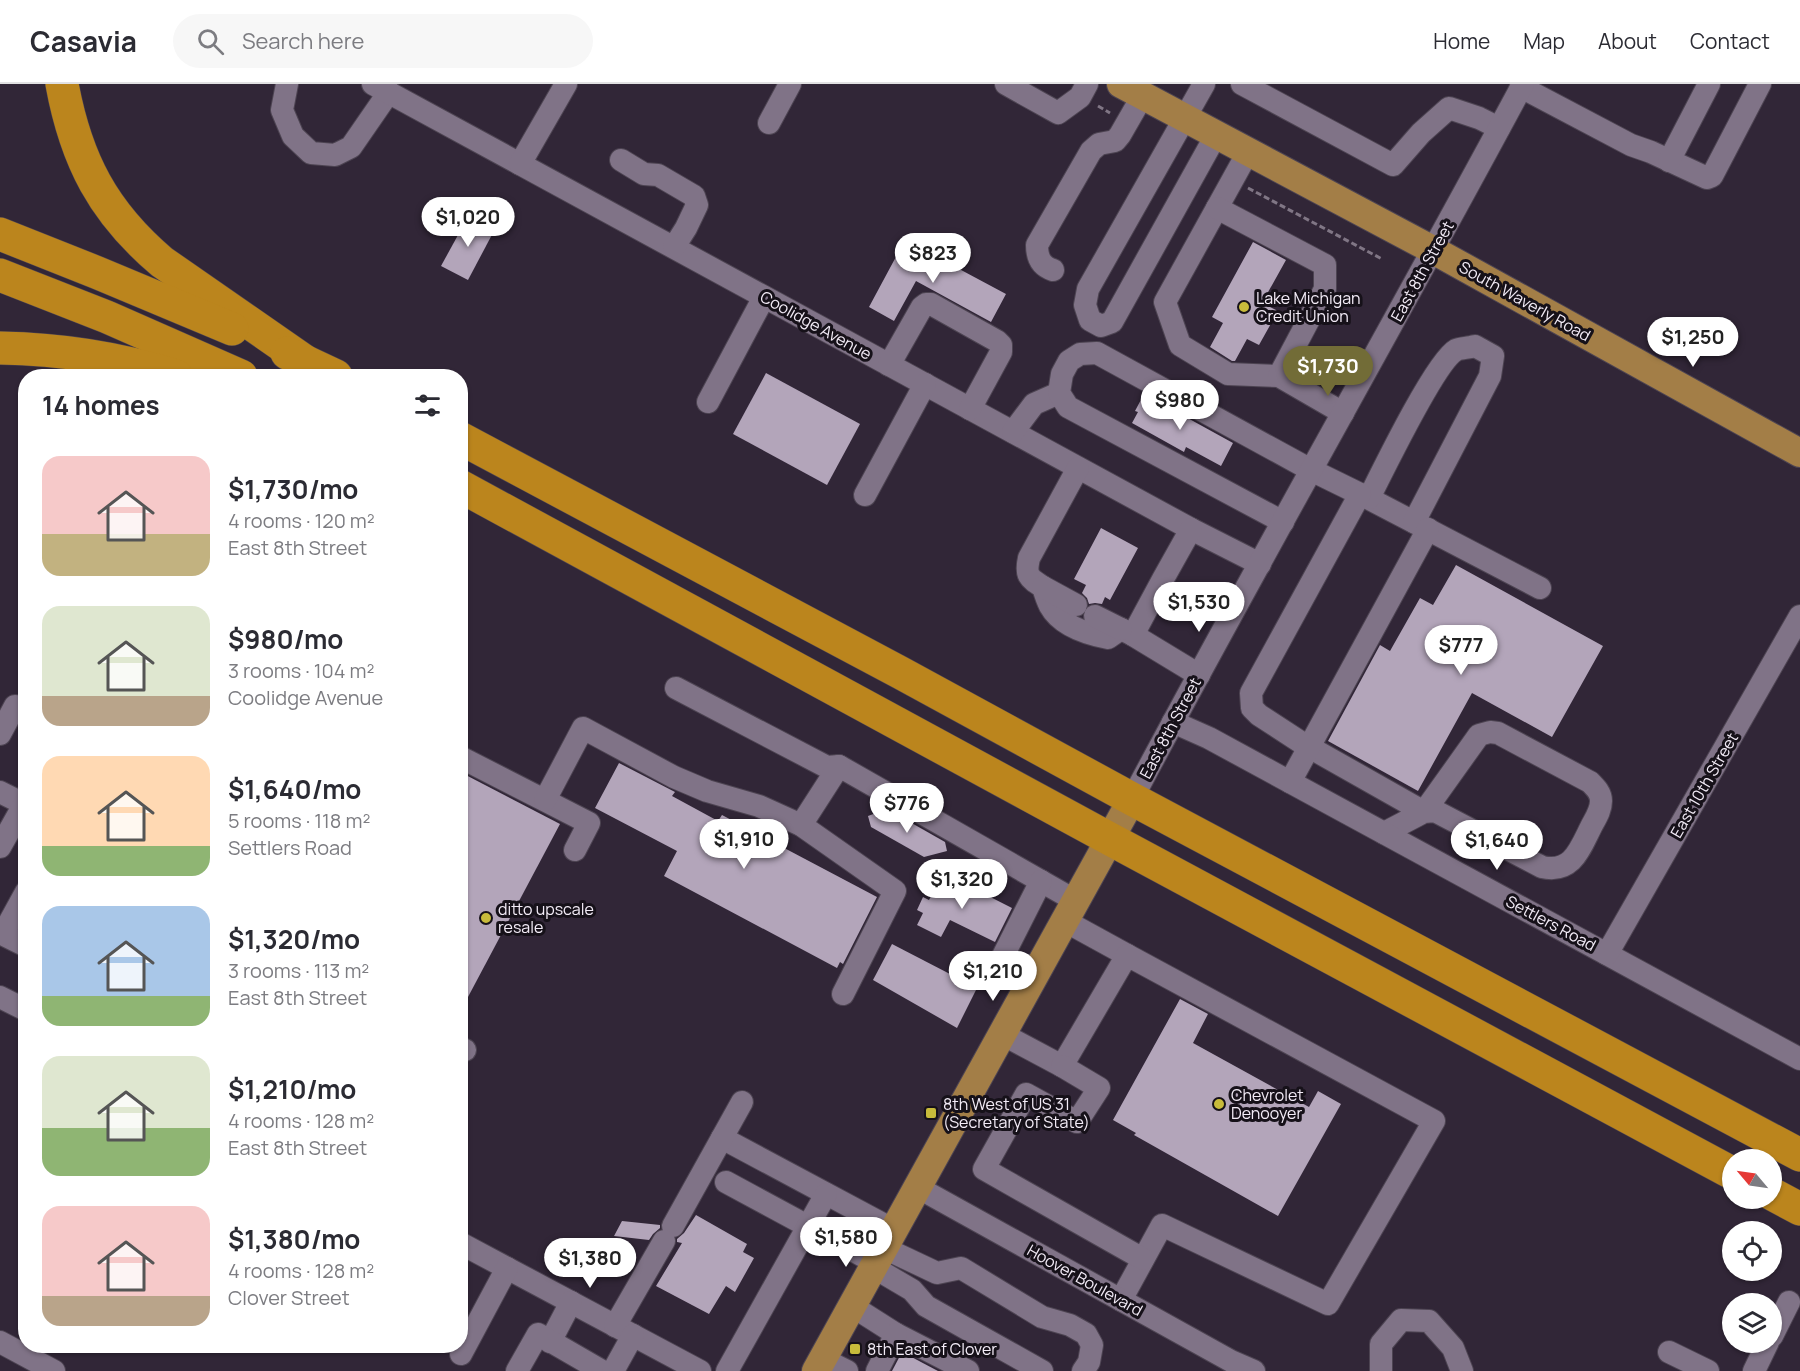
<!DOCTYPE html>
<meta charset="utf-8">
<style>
:root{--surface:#fff;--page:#f7f7f7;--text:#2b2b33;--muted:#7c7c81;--line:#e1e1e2;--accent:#726c37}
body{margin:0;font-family:Manrope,sans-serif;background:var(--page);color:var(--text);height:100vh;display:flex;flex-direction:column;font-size:22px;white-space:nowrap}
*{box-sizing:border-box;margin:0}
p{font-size:20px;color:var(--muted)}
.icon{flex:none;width:33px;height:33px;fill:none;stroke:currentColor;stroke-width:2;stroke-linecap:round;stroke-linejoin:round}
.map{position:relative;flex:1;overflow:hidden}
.sheet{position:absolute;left:18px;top:285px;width:450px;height:984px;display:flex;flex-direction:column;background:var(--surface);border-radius:24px;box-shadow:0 2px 4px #0004}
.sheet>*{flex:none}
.needle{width:39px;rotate:299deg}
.controls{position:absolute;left:1722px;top:1065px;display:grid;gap:12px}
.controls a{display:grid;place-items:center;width:60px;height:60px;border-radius:50%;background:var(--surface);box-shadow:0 2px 4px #0004;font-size:30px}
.price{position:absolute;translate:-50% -51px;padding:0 14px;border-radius:21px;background:#fff;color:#222;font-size:20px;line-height:39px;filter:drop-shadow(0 2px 3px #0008)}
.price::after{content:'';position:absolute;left:50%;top:36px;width:18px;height:14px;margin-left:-9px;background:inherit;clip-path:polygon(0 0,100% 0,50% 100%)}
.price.selected{background:var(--accent);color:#fff}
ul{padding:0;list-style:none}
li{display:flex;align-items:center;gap:18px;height:150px;padding:0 24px}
li span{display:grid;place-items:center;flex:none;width:168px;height:120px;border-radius:18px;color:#555}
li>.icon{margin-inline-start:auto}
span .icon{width:72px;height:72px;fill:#fffc;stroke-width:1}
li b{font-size:26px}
h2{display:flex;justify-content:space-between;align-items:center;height:72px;padding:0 24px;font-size:26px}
header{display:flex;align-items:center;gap:36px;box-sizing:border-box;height:84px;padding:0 30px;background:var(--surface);border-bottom:2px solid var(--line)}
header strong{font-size:28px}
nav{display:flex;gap:33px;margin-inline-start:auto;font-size:21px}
.search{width:420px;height:54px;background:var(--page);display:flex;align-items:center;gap:15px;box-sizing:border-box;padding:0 21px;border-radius:33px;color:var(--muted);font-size:22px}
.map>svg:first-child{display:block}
.building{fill:#b3a5ba}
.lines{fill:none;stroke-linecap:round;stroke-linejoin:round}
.minor-casing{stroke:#4d4452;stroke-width:24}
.major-casing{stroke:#4d4452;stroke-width:30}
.highway-casing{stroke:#4d4452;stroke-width:34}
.path{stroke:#807685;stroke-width:3;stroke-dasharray:6 3;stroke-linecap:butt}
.minor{stroke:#807387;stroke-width:22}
.major{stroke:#a37e47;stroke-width:28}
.highway{stroke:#bb851d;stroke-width:33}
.poi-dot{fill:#c8bb3b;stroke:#161119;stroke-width:2}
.labels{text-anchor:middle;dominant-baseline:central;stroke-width:6;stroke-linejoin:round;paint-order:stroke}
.street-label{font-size:16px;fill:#f3ecf7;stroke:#161119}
.poi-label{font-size:16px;fill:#f3ecf7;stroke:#161119;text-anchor:start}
</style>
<header>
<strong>Casavia</strong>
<div class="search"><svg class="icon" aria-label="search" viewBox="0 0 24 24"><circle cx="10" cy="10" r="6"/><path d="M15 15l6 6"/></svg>Search here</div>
<nav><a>Home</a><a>Map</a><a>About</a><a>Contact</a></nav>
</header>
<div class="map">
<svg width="1800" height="1287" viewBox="0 0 1800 1287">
<rect width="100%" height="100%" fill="#312637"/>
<!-- building -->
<g class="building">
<path d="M469,131l26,14 -27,51 -27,-14z"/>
<path d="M905,156l101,54 -15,28 -75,-41 -22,40 -25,-14z"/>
<path d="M1253,158l33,18 -24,43 16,8 -19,34 -12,-6 -12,22h-3l-22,-14 13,-24 -11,-6z"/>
<path d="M766,289l94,51 -33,61 -94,-51z"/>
<path d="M1144,310l89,49 -12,23 -35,-19 -2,5 -52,-29 6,-11 -3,-1z"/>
<path d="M1101,444l37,20 -28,52 -5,-3 -3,7 -7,-1 -6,1 -2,-6 -5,-5 4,-8 -12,-6z"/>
<path d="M1456,481l147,81 -51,91 -80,-44 -54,98 -90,-50 52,-96 10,6 30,-53 13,7z"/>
<path d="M619,679l56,29 -3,4 46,25 4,-6 155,82 -34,67 -3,-2 -3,6 -173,-92 13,-25 -82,-43z"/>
<path d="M460,688l100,52 -100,188z"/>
<path d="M887,725l58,33 2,9 -23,6 -53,-30 -3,-11z"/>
<path d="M943,789l69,35 -17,34 -45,-22 -9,17 -24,-12 6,-12 -6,-3 6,-13 6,3z"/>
<path d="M892,860l85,44 -20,40 -84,-48z"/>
<path d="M1180,915l28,15 -15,29 116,64 9,-16 23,13 -63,112 -144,-81 2,-2 -23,-13z"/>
<path d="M696,1131l51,29 -4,8 11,6 -19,34 -9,-6 -17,28 -53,-28 26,-43 -5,-1v-3l7,-6z"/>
<path d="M622,1137l38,4v3l-7,6 -4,6 -35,-4z"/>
<path d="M902,1268l36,19h-46z"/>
</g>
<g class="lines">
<!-- minor casing -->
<g class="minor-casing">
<g id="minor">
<path d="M287,0l-5,26 11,26 18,17 24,2 16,-8 38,-55"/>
<path d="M373,0l818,445 69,35"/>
<path d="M1006,0l52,29 22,-16 7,-13"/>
<path d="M1204,0l-116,205 -3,16 5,15 11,6 11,-4 104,-187"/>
<path d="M1242,0l151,81 28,-32 28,-25 30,10 20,10"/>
<path d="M1521,3l110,58 20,7 56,26 5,-2 48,-92"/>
<path d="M769,39l21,-39"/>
<path d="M1248,68l-83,150 15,43 48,29 51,2 64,37"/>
<path d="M621,76l23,14 14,1 36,21 3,9 -11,23 -12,19"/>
<path d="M1669,77l40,-77"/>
<path d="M520,80l46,-80"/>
<path d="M1217,124l108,57v24l-46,87"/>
<path d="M1053,186c-12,-4 -16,-12 -16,-25l54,-94 8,-7 16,-3 5,-6 23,-40"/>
<path d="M889,281l33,-58 4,-3h5l66,37 4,4v7l-31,57"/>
<path d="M708,318l56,-105"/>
<path d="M1013,348l21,-28 25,-11"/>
<path d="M1078,384l-49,90c-4,18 0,20 14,29 2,7 4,13 7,19 11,20 37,28 58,32l13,-9 12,6"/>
<path d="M1360,410l180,94"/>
<path d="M865,411l60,-111"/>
<path d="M1369,414c13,-26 67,-137 87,-148 5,-2 13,-2 19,-4l18,10 -3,20 -76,146"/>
<path d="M1283,438l-215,-115 -9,-14 3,-19 7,-13 11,-7 17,-1 214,117 49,24 -109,199 1,15 7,7 43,28 122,69 55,-77 11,-3 8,1 92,49c6,6 11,11 11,19 0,10 -6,18 -10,26 -11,22 -19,47 -49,40l-107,-56 -11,1 -40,21"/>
<path d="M1191,445l-28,50 -30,56 66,40"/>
<path d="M1043,503l33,18"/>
<path d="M1095,532l26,13"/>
<path d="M676,604l151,79 12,-1 237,135"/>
<path d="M1173,638l36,16 591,321"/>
<path d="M0,650l15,-28 11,6"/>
<path d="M460,673l129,66 -14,27"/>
<path d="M1290,698l138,-253"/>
<path d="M0,708l24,12"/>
<path d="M1132,715c127,-240 263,-476 391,-715"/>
<path d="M545,716l38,-72 91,49 33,14 52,15 42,19 94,66 -52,103"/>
<path d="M801,741l38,-59"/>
<path d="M0,763l26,-46"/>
<path d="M1065,837l62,34"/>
<path d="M0,849l26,13"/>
<path d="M3,850l23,-42"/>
<path d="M1607,870l193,-338"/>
<path d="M1032,897l-33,-17 42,-83"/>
<path d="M0,913l26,13"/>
<path d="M1002,950l60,32 65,-111 307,166 -106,183 -166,-79 -41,75"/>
<path d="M460,964l5,2"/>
<path d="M1062,982l37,22 -22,34 -51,-28 -42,75 159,90"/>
<path d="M722,1054l172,92"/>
<path d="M726,1098l150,81"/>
<path d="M917,1103l314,174 23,10"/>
<path d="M673,1142l69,-124"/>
<path d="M460,1159l240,128"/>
<path d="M884,1164l53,25 24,-5 81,49 28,8 16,9 6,11 -3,17 -6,9"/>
<path d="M873,1183l39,23 14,16 116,65"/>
<path d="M852,1222l44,28 72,37"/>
<path d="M615,1242l49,-85"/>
<path d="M1772,1252l17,-34"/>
<path d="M0,1258l54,29"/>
<path d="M550,1258l21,-40"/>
<path d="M1669,1268l39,19"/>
<path d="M461,1270l46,-86"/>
<path d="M823,1275l24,12"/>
<path d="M517,1287l21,-37 64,37"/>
<path d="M613,1287l20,-36"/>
<path d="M727,1287l99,-177"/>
<path d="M877,1287l19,-37"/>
<path d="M1381,1287v-27l20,-24 28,1 24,27 9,23"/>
<path d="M1754,1287l14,-29"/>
</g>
</g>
<!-- major casing -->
<g class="major-casing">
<g id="major">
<path d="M1121,0l312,166 367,203"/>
<path d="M816,1287l316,-572"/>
</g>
</g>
<!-- highway casing -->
<g class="highway-casing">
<g id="highway">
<path d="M62,0c14,76 41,128 100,178l144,100"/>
<path d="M0,150l98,39 134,56"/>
<path d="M0,191l107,42 134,59"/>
<path d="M0,264c59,1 119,10 176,28"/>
<path d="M287,269l49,23"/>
<path d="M460,354l441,235 231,126 668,356"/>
<path d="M460,402l650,353 622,334"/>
<path d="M1772,1110l28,15"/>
</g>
</g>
<!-- path -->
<g class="path">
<path d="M1098,22l12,7"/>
<path d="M1248,104l134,71"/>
</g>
<!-- minor -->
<use href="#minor" class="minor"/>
<!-- major -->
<use href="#major" class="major"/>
<!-- highway -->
<use href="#highway" class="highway"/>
</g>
<!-- markers -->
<g class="poi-dot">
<circle cx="1244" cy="223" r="6"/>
<circle cx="486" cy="834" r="6"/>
<circle cx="1219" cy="1020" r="6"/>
<rect x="925" y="1023" width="12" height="12" rx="3"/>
<rect x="849" y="1259" width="12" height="12" rx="3"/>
</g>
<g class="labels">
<!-- street labels -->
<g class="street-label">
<text transform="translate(1422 187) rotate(-61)">East 8th Street</text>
<text transform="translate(1525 217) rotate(29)">South Waverly Road</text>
<text transform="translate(816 241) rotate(29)">Coolidge Avenue</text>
<text transform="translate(1170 644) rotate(-62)">East 8th Street</text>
<text transform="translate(1704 701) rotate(-60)">East 10th Street</text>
<text transform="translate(1551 839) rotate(28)">Settlers Road</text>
<text transform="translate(1085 1196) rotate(29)">Hoover Boulevard</text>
</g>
<!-- poi labels -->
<g class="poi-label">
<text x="1256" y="214">Lake Michigan<tspan x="1256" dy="18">Credit Union</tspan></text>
<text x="498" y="825">ditto upscale<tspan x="498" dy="18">resale</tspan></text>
<text x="1231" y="1011">Chevrolet<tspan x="1231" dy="18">Denooyer</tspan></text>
<text x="943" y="1020">8th West of US 31<tspan x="943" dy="18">(Secretary of State)</tspan></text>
<text x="867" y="1265">8th East of Clover</text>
</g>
</g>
</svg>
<div class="controls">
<a><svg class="needle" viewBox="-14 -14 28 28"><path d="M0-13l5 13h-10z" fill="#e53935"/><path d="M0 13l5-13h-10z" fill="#7c7c81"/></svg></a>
<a><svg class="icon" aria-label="locate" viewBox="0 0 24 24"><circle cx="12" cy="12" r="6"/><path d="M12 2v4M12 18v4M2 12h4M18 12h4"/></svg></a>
<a><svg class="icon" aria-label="layers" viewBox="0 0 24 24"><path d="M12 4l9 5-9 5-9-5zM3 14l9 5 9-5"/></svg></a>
</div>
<b class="price" style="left:468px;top:164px">$1,020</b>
<b class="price" style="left:933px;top:200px">$823</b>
<b class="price" style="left:1693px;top:284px">$1,250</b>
<b class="price selected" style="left:1328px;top:313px">$1,730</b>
<b class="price" style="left:1180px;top:347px">$980</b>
<b class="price" style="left:1199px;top:549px">$1,530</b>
<b class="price" style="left:1461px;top:592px">$777</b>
<b class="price" style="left:907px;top:750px">$776</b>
<b class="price" style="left:744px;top:786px">$1,910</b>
<b class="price" style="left:1497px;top:787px">$1,640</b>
<b class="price" style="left:962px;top:826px">$1,320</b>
<b class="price" style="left:993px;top:918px">$1,210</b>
<b class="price" style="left:846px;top:1184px">$1,580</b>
<b class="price" style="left:590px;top:1205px">$1,380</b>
<section class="sheet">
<h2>14 homes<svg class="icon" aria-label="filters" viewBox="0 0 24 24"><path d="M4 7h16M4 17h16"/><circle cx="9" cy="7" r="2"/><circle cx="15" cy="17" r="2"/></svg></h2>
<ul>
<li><span style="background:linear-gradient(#f6c9c9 65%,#c2b280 0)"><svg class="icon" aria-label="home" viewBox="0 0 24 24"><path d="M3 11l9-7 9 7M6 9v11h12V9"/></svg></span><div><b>$1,730/mo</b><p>4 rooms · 120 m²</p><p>East 8th Street</p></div></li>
<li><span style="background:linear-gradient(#dfe7d0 75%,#b9a48a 0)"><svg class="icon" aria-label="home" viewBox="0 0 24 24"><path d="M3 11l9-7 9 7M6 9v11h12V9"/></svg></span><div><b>$980/mo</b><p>3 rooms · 104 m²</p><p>Coolidge Avenue</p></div></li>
<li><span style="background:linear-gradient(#ffd9b3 75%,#8fb573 0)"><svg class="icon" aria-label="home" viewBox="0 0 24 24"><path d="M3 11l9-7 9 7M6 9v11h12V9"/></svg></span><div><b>$1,640/mo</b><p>5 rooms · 118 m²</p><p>Settlers Road</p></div></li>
<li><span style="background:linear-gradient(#a9c7e8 75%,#8fb573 0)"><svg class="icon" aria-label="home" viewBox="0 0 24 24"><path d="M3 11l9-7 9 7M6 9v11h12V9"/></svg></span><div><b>$1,320/mo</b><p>3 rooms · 113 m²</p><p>East 8th Street</p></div></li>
<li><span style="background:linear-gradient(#dfe7d0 60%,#8fb573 0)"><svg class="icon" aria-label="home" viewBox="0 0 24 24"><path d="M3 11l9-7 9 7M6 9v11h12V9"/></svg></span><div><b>$1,210/mo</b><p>4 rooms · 128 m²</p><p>East 8th Street</p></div></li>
<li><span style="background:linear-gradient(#f6c9c9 75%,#b9a48a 0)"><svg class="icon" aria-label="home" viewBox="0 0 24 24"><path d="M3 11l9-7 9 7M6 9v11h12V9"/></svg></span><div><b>$1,380/mo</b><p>4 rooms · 128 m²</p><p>Clover Street</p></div></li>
</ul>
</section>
</div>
